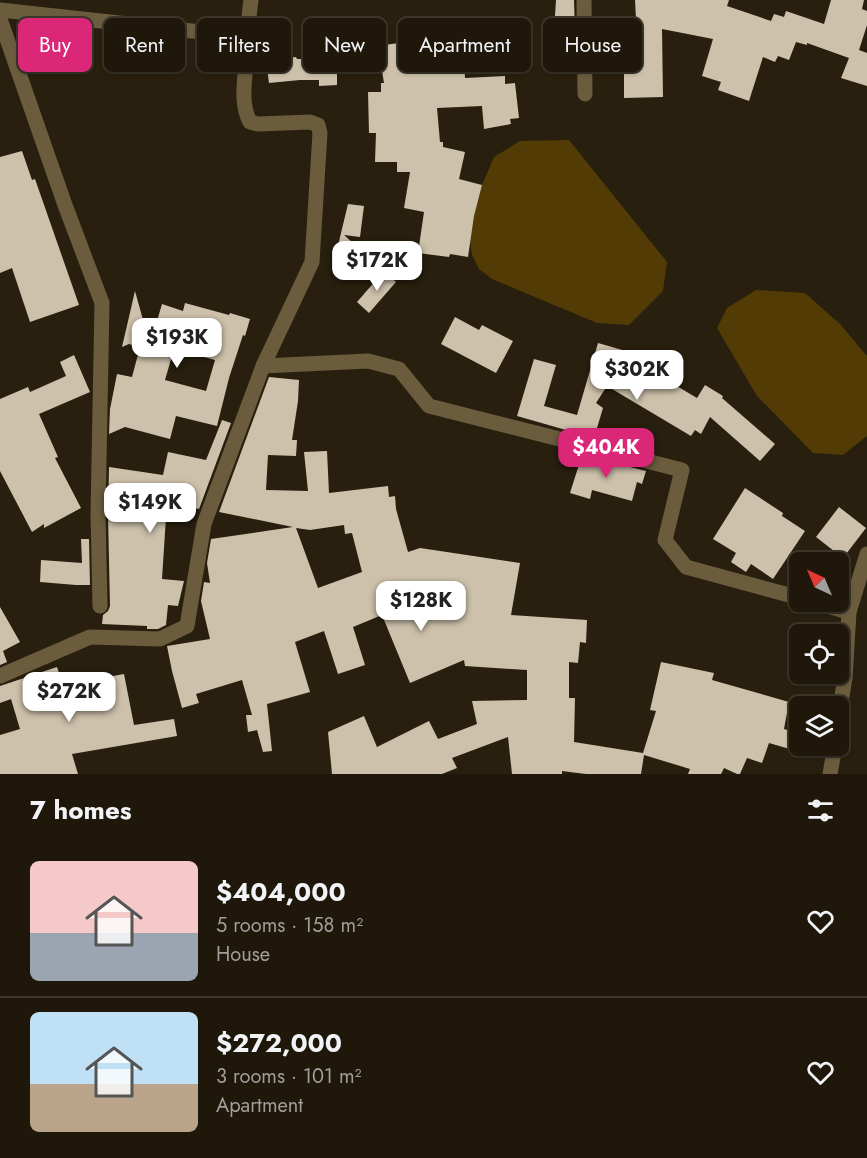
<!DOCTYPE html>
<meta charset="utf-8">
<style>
:root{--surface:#1e170a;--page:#2b2418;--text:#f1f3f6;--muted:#a19f9c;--line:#3c362b;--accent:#db2777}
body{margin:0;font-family:Jost,sans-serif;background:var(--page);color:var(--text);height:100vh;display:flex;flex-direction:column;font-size:22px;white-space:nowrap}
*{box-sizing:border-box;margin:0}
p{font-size:20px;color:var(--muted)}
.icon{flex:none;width:33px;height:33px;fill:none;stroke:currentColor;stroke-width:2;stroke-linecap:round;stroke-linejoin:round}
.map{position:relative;height:774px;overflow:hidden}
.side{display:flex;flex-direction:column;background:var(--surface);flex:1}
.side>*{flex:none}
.guide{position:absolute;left:18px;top:18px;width:831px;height:54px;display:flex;gap:12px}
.needle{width:39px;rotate:316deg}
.tools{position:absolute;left:789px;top:552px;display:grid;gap:12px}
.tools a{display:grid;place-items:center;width:60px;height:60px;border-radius:9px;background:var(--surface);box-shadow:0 2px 4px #0004,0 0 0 2px var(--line);font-size:30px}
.price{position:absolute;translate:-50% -51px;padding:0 14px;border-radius:12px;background:#fff;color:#222;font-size:20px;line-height:39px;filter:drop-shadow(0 2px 3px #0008)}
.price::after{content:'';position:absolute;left:50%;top:36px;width:18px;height:14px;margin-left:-9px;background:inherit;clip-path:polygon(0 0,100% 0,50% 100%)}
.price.on{background:var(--accent);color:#fff}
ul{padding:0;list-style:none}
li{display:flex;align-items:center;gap:18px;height:150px;padding:0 30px}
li+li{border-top:2px solid var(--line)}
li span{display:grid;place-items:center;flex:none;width:168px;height:120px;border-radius:9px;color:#555}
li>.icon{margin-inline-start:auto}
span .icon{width:72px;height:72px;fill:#fffc;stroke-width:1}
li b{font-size:26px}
h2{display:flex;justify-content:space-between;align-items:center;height:72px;padding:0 30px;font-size:26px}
.tag{padding:0 21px;border-radius:9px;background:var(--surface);box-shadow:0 2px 4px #0004,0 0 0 2px var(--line);font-size:21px;line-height:54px}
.tag.on{background:var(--accent);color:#fff}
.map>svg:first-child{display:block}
.green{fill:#523b05}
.building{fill:#cdc1ab;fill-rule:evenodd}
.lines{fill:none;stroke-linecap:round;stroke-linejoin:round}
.minor{stroke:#6b5c3e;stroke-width:15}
</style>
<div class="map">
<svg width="867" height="774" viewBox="0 0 867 774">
<rect width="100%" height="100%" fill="#281f0e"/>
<!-- green -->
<g class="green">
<path d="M569,140l98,122 -4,29 -34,34 -32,-2 -105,-44 -13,-10 -7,-14 -2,-16 4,-25 8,-29 12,-28 26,-16z"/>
<path d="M756,290l49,3 35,31 27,32v80l-24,19 -30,-2 -56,-57 -40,-68 10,-20z"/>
</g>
<!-- building -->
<g class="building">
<path d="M556,0h18l1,33 -21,-2z"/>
<path d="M635,0h94l-2,6 44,15 3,-7 10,3 2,-6 38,13 7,-24h33l-2,9 5,2v14l-8,25 8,3v33l-26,-8 8,-20 -42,-15v2l-11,-3 -7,18 -11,-4 -3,6 -12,-5 -14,44 -31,-11 3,-8 -19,-6 11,-37 -51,-10 1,68 -39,1v-33h-6v-27h19z"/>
<path d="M30,23l32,4v10l-32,-1z"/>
<path d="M439,37v2l14,-1 1,23 10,-1 1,18 40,-2v8l10,-1 4,35 -9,1 1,5 -27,5 -2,-23 -45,2 3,34h3v5l22,5 -6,27 23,6 -8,31 -6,41 -18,-3 -1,3 -31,-4 6,-41 -20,-4 6,-36h-13v-10h-22l1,-29h-7l-1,-41h13v-9h3l-6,-37z"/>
<path d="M296,57l1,2h40v26l-18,1v-6h-19l-31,3 -3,-23z"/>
<path d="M22,151l10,29 3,-1 44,126 -49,17 -18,-54 -12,5v-116z"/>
<path d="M348,204l16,2 -4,31 -16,-2 38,34 -47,-11z"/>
<path d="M384,271l12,11 -27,31 -12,-11z"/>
<path d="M135,291l15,54 12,-41 21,7 2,-8 44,12 1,-2 20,6 -5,17 -2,-1 -14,43 -12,48 -41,-10 -6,23 -45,-12 -16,7 1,-25 7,-35 15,3 8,-30 -11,-3 -7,3zM174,349l41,11 -9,31 -41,-11z"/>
<path d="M455,317l24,13 3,-5 31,16 -17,32 -55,-29z"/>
<path d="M598,343l38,11 -3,11 39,11 -2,6 27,16 8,-13 18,11 -1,2 53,46 -15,17 -50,-44 -9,17 -6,-4 -4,6 -84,-50 -11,17 7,5 -9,30 -77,-22 17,-57 22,6 -12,41 33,9z"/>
<path d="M74,355l16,37 -51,22 19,43 -3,1 26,50 -37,20v-4l-12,8 -32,-61v-72l28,-12 2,5 36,-16 -6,-14z"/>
<path d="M269,377l30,3 -1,21 -6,39h5l-1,16 -28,-1 -2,35 42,1 -4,-39 23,-1 2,42 59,-7 1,11 6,-1 1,13 12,43 12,-4 100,15 -9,52 76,5 -1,23 -6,-1 -2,21 -9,-1v36h6l-1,44 69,11 13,-42 -6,-1 11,-48 53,11 -2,7 77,22 -5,27 16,5v18l-31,-9 -7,20 -15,-5 -7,16h-3l-13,-6 -3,6h-33l2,-5 -46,-14 -3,19h-55l-24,-3v3h-50l-4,-37 -56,21 5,10 -15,6h-110l-4,-42 36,-16 13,31 52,-26 9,18 39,-15 -5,-23 55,-1v-30l-62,-4 -1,-6 -54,23 -28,-68 -29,12 12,38 -27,9 -14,-43 -29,11 15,50 -43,12 5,47 -9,1 -6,-22 -9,2 -2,-17h6l-10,-35 -46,14 3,9 -17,5 -10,-37 -5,-25 43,-7 -9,-38 3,-19 6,1 -3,-20 4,-24 82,-12 -74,-15zM344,525l1,9 7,-1 10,39 -44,16 -22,-60 14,2z"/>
<path d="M222,420l9,3 -32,86 -32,-7 -5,77 22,2 -6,25 -10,-1 -2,20 -8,4h-11v-3l-45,-2 1,-9 5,-4 2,-5 -2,-92 1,-47 54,8 5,-23 38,8z"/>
<path d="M582,455l64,16 -4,13 -5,-2 -5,19 -40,-11 -2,9 -20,-6z"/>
<path d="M745,488l38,25 -1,3 23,15 -32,48 -22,-15 -5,8 -15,-10 5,-9 -23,-14z"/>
<path d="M839,507l27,21 -23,30 -27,-21z"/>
<path d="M81,539h8l1,46h-14l-36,-3 1,-22 41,3z"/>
<path d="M0,607l20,35 -17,9 4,11 -7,3z"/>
<path d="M57,667l6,18 61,-11 10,51 40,-6 3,17 -105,18 6,20h-78v-39l20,-6 -9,-30 -11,4v-17z"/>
</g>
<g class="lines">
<!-- minor -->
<g class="minor">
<path d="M584,0l1,94"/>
<path d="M0,10l247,27"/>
<path d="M0,19l65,186 37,98 -4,211 2,92"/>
<path d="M263,366l105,-5 31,8 30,37 253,64 -17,70 21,27 114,31"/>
<path d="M812,602l37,10"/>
<path d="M0,676l90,-39 70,2 27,-13 17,-102 59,-158 49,-104 8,-129 -2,-8 -8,-3 -52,2 -8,-2c-10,-19 -5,-41 -4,-61 1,-20 2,-40 5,-61"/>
<path d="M838,720l7,-42 4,-66 18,-58"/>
<path d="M830,774l5,-28"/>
</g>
</g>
</svg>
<div class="tools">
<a><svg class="needle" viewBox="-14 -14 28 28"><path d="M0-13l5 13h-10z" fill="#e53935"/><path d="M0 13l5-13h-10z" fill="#a19f9c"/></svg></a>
<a><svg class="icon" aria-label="locate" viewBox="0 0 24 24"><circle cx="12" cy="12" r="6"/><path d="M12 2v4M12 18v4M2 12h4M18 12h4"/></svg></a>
<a><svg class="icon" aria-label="layers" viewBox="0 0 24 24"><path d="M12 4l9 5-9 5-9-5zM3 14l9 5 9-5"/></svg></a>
</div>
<b class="price" style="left:377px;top:292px">$172K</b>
<b class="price" style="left:177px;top:369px">$193K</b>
<b class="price" style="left:637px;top:401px">$302K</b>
<b class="price on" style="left:606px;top:479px">$404K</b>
<b class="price" style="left:150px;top:534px">$149K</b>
<b class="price" style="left:421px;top:632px">$128K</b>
<b class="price" style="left:69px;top:723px">$272K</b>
<div class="guide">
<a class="tag on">Buy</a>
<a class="tag">Rent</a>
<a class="tag">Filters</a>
<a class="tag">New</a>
<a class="tag">Apartment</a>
<a class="tag">House</a>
</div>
</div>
<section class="side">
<h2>7 homes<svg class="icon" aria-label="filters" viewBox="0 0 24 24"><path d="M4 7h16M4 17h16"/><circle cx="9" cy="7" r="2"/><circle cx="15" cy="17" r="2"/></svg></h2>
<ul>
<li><span style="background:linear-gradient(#f6c9c9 60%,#9aa5b1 0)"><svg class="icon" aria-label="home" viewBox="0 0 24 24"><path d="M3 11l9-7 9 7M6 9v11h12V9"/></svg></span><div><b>$404,000</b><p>5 rooms · 158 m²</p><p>House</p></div><svg class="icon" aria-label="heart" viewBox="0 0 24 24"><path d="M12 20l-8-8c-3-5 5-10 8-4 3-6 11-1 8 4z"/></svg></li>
<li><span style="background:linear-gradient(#bfe0f5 60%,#b9a48a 0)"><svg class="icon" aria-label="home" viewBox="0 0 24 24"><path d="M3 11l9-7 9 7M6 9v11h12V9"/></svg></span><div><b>$272,000</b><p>3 rooms · 101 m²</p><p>Apartment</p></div><svg class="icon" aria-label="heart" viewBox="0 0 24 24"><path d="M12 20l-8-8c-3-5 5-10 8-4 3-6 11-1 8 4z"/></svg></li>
</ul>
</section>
